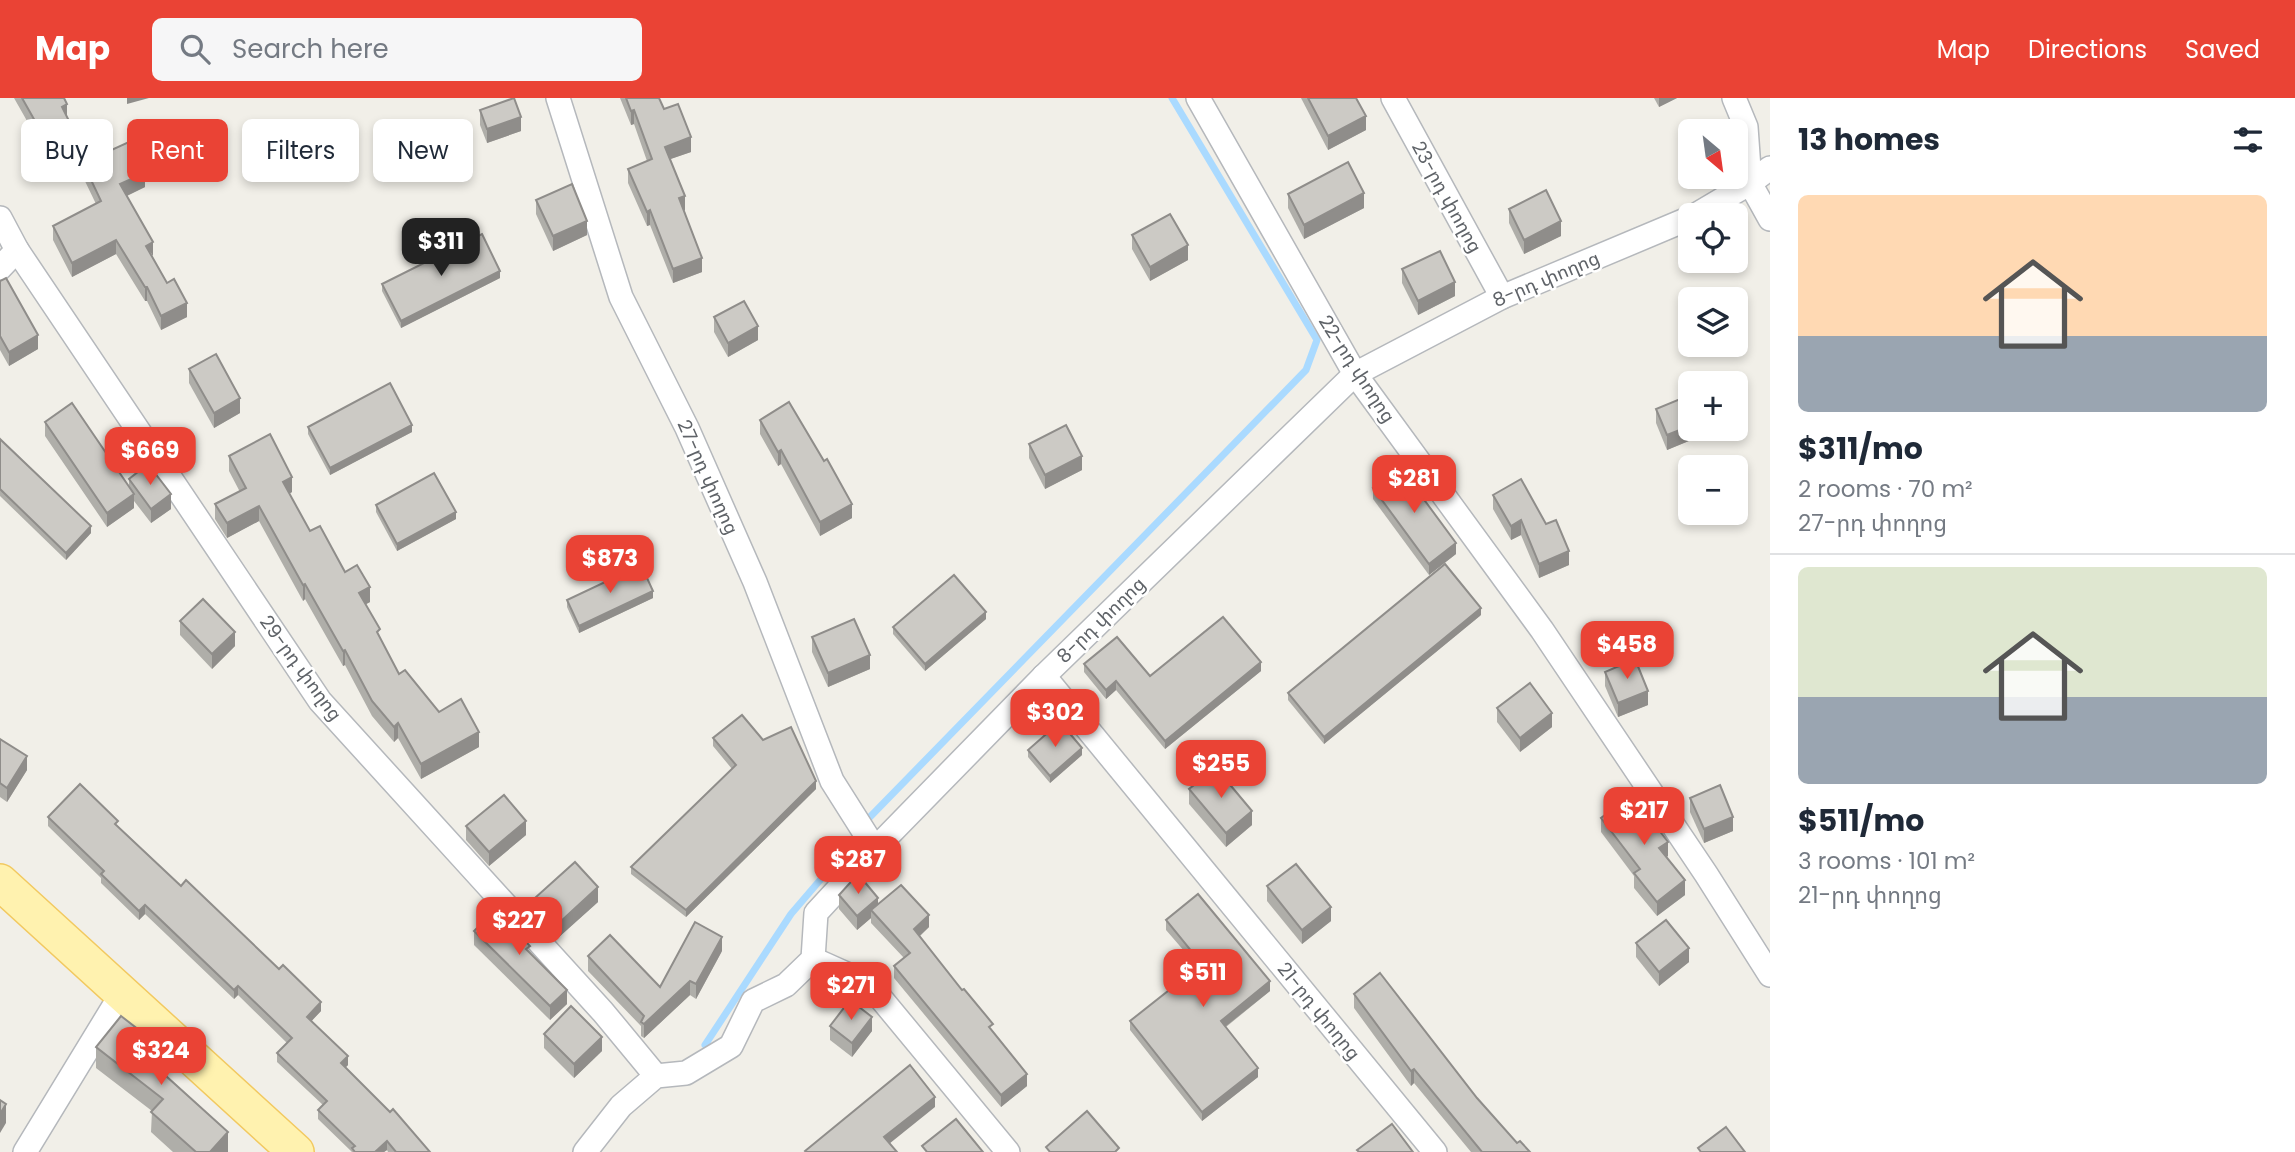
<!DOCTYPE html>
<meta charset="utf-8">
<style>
:root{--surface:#fff;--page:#f6f6f7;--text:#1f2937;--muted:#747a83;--line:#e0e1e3;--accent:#ea4335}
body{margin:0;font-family:Poppins,"Noto Sans Armenian",sans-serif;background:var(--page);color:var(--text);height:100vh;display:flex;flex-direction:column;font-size:26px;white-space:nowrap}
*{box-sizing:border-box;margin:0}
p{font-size:23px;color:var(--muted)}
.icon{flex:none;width:38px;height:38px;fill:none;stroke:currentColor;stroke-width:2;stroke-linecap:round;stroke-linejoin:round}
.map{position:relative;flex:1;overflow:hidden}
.side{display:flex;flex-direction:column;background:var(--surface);width:525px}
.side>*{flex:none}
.guide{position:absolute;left:21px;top:21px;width:665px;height:63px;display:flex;gap:14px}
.needle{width:46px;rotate:151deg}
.buttons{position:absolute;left:1678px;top:21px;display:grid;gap:14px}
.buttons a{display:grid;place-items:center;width:70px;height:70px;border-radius:10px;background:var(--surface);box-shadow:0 4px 10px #0003;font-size:35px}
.price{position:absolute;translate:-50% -60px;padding:0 16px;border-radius:14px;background:var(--accent);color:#fff;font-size:23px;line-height:46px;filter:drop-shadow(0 2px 4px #0008)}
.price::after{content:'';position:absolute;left:50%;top:42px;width:21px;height:16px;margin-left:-10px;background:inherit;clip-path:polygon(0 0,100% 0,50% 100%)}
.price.selected{background:#222;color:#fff}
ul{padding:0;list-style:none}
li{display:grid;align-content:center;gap:14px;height:371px;padding:0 28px}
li+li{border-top:2px solid var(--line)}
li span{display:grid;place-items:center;height:217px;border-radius:10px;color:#555}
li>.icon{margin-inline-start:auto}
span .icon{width:126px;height:126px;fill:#fffc;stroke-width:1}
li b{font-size:30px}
h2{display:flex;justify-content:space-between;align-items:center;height:84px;padding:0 28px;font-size:30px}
.chip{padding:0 24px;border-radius:10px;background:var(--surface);box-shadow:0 4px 10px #0003;font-size:24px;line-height:63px}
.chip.selected{background:var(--accent);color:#fff}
header{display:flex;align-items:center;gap:42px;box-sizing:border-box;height:98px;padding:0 35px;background:var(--accent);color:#fff}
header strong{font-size:33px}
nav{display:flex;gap:38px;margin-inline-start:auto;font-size:24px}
.search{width:490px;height:63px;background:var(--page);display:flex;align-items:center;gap:18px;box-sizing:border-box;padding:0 24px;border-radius:10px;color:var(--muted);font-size:26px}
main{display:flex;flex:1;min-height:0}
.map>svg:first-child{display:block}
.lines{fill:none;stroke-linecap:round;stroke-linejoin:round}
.stream{stroke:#aadaff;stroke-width:7}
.street-casing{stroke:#b5b8bc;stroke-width:26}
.primary-casing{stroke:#f2c960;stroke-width:38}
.street{stroke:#fff;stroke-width:23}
.primary{stroke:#fff2af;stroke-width:35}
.wall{fill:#afaea9}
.shaded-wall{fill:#8f8d8a}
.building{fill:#cccac5;stroke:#8f8d8a;stroke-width:2}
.labels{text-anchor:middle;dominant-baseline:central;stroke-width:5;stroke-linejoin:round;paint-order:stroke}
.street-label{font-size:19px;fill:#5f6368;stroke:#fff}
</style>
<header>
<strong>Map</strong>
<div class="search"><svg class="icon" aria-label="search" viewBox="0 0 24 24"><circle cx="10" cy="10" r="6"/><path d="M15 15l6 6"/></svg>Search here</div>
<nav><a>Map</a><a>Directions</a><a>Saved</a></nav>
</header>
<main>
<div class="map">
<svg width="1770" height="1054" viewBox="0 0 1770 1054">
<rect width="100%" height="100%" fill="#f1efe8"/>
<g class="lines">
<!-- stream -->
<g class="stream">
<path d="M868,721l438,-449 11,-30 -145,-242"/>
<path d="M705,947l86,-131 60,-70"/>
</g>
<!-- street casing -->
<g class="street-casing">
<g id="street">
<path d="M558,0l63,199 66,131 68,154 77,199 43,68"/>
<path d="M1198,0l157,276 187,256 164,244 64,101"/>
<path d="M1393,0l109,199"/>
<path d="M1734,0l12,29 4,56 20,36"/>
<path d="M1696,117l54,-32 20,-15"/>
<path d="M0,120l17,32 303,451 283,311 53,64"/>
<path d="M0,170l17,-18"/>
<path d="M1044,578l391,476"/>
<path d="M813,861l56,25 139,168"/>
<path d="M25,1054l97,-159"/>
<path d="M585,1054l36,-46 35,-30 30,-3 45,-27 22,-45 33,-16 27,-26 3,-46 59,-64 169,-173 311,-302 147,-77 188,-79"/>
</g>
</g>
<!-- primary casing -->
<g class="primary-casing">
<path id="primary" d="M0,784l296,270"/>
</g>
<!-- street -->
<use href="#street" class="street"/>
<!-- primary -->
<use href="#primary" class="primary"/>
</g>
<!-- wall -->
<g class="wall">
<path d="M14,0h50l3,20 18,44 60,25 -18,9 25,60 35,61 -26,13 -14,-29h-2l-29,-47 -44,23 -19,-37v-14l43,-22 -13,-27v-9l-26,13 -22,-46z"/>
<path d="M620,0h39l5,11 27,43 -21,7 32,113 -29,11 -23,-58 -3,1 -19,-43v-14l19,-8 -13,-37 -3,1z"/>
<path d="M1301,0h55l10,32 -38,20z"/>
<path d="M1654,0h23l-18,9z"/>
<path d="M480,12l41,21 -34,12 -7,-18z"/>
<path d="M1288,96l76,14 -60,31 -16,-31z"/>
<path d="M536,102l51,35 -34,16 -17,-37z"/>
<path d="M1509,111l52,27 -37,18 -15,-31z"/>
<path d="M1132,137l56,25 -38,21 -18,-32z"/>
<path d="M1402,171l53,27 -37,19 -16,-32z"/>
<path d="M500,180l-99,50 -19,-37v-7z"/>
<path d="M0,183l38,68 -29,17 -9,-16z"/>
<path d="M714,219l44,23 -30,17 -14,-25z"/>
<path d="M189,271l51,44 -26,15 -25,-45z"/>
<path d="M1656,311l40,20v9l-29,12 -11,-27z"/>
<path d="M760,322l92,98 -32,18 -39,-72 -3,2 -18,-32z"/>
<path d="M45,324l84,64v-7l42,30 -20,14 -17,-22v7l-27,19 -62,-91z"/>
<path d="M308,329l104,5 -82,43 -22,-41z"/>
<path d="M0,341l91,94 -25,27 -66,-64z"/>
<path d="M1029,346l53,26 -37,19 -16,-31z"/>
<path d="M229,358l63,36 -3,2 21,37 60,71 -4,2 14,35 19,35 80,73 -58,32 -23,-41 -4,4 -22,-26 -27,-51 -2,1 -38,-67 -2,2 -44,-80 -32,17 -12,-19v-15l25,-12 -11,-21z"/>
<path d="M1373,390l83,66 -27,21 -56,-76z"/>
<path d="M1493,397l53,29 23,41 -30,13 -18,-43 -10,5 -18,-31z"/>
<path d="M376,407l80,14 -59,32 -21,-39z"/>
<path d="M653,500l-74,35 -12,-26v-7z"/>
<path d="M1481,517l-157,129 -36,-44v-7z"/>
<path d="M986,521l-61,52 -32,-37v-7z"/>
<path d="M180,523l55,25 -23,23 -32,-34z"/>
<path d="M812,539l58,32 -42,18 -16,-35z"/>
<path d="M1084,566l66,12 111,-5 -96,78 -49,-59 -10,9 -22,-27z"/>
<path d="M1605,574l43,33 -30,12 -13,-31z"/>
<path d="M1497,610l55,19 -32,25 -23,-30z"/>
<path d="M713,640l50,2 53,49 -130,128 -55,-43v-7l101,-98 -19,-23z"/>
<path d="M0,641l27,31 -20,32 -7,-5z"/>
<path d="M1028,652l54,5 -32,28 -22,-26z"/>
<path d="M1189,691l63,36 -26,22 -37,-43z"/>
<path d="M1690,700l43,33 -29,12 -14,-31z"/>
<path d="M48,719l70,9 63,60 140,125 -10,10 37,44 -3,3 85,84h-42l-1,-2 -3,2h-32l-34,-33v-9l5,-5 -46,-43v-9l10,-10 -49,-48 -4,4 -89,-85 -6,6 -38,-37v-5l-53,-52z"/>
<path d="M1601,720l67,38 -2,1 19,38 -28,21 -23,-28v-12l-33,-44z"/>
<path d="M466,728l60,9 -37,31 -23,-26z"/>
<path d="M1267,788l64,35 -29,23 -35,-43z"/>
<path d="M839,797l39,9 51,23 -9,9 73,96 34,54 -26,21 -107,-129v-12l10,-8 -33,-35v-5l-14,12 -18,-21z"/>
<path d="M536,799l62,5 -39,35 -23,-26z"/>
<path d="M1166,822l104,71 -44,36 32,50 -56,44 -72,-91v-9l68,-54 -32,-37z"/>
<path d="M474,833l93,73 -17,16 -76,-75z"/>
<path d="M1636,845l53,19 -30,24 -23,-29z"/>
<path d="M722,853l-26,48 -6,-4 -46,43 -3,-2v-10l-53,-55v-15l72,31z"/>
<path d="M1354,896l123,104 40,45 13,9h-59l-57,-69 -3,3 -57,-78z"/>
<path d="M830,928l42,5 -20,26 -22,-17z"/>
<path d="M544,936l58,17 -28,27 -30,-30z"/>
<path d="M96,949l70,25 -2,2 64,78h-55l-22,-20 1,-21 -56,-43z"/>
</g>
<!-- shaded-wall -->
<g class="shaded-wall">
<path d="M127,0h22l-22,6z"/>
<path d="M1659,0h18l-18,9z"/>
<path d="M67,6v14l-5,-11z"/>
<path d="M634,12v14l-3,1v-14z"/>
<path d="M1366,18v14l-38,20v-14z"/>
<path d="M521,19v14l-34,12v-14z"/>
<path d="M691,39v15l-26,9v-14z"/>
<path d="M85,55v12l-2,-2v5l-26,13v-15z"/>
<path d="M145,75v14l-25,12v-15z"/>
<path d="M1364,95v15l-60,31v-14z"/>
<path d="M685,98v14l-6,2v-14z"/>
<path d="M650,112v15l-3,1v-14z"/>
<path d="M587,123v14l-34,16v-15z"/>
<path d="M1561,123v15l-37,18v-14z"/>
<path d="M116,142v14l-44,23v-14z"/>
<path d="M153,144v14l-7,-10z"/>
<path d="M1188,147v15l-38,21v-14z"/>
<path d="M702,160v14l-29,11v-14z"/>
<path d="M500,173v7l-99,50v-7z"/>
<path d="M1455,184v14l-37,19v-14z"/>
<rect x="145" y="189" width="2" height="14"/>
<path d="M187,205v14l-26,13v-14z"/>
<path d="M758,228v14l-30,17v-14z"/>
<path d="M38,237v14l-29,17v-14z"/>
<path d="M240,300v15l-26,15v-15z"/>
<path d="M412,327v7l-82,43v-7z"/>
<path d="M1690,328v3h6v9l-29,12v-15z"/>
<path d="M781,352v14l-3,2v-14z"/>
<path d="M1082,358v14l-37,19v-14z"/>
<path d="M292,379v15l-9,5v-15z"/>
<path d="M134,396v14l-27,19v-14z"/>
<path d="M171,396v15l-20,14v-14z"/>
<path d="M852,406v14l-32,18v-14z"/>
<path d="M259,408v15l-32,17v-15z"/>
<path d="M456,414v7l-59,32v-7z"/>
<path d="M1521,422v15l-10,5v-14z"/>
<path d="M91,428v7l-25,27v-7z"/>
<path d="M1456,445v11l-27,21v-11z"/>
<path d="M1569,453v14l-30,13v-14z"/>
<path d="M305,486v15l-2,2v-16z"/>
<path d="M370,489v15l-11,6v-15z"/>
<path d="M653,493v7l-74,35v-7z"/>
<path d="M1481,510v7l-157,129v-7z"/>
<path d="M986,514v7l-61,52v-7z"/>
<path d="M235,534v14l-23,23v-15z"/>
<path d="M345,552v15l-2,1v-15z"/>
<path d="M870,557v14l-42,18v-14z"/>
<path d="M1261,564v9l-96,78v-8z"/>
<path d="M1116,583v9l-10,9v-9z"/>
<path d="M1648,593v14l-30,12v-14z"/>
<path d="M1552,615v14l-32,25v-14z"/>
<path d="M398,625v15l-4,4v-15z"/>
<path d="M479,634v15l-58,32v-15z"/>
<path d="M1082,650v7l-32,28v-7z"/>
<path d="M27,658v14l-20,32v-14z"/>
<path d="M816,683v8l-130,128v-7z"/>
<path d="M1252,713v14l-26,22v-14z"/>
<path d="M1733,719v14l-29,12v-14z"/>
<path d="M526,723v14l-37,31v-14z"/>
<path d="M1668,744v14l-9,6v-14z"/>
<path d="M1685,782v15l-28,21v-14z"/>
<path d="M598,789v15l-39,35v-14z"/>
<path d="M878,800v14l-7,-2v8l-14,12v-14z"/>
<path d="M145,807v9l-6,6v-9z"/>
<path d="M1331,809v14l-29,23v-14z"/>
<path d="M929,817v12l-15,14v-12z"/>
<path d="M722,839v14l-26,48v-15z"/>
<path d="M1689,850v14l-30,24v-14z"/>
<path d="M690,883v14l-46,43v-14z"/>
<path d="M1270,883v10l-49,39v-9z"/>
<path d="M238,888v9l-4,4v-9z"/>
<path d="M567,892v14l-17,16v-14z"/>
<path d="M321,904v9l-14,15v-9z"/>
<path d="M872,919v14l-20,26v-14z"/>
<path d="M602,939v14l-28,27v-14z"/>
<path d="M166,953v21l-11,15v-21z"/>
<path d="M348,958v9l-7,7v-9z"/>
<path d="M1258,970v9l-56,44v-9z"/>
<path d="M1414,971v14l-3,3v-15z"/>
<path d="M1027,976v12l-26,21v-12z"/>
<path d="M935,999v10l-51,41v-11z"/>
<path d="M6,1006v19l-6,10v-19z"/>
<path d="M228,1034v20h-18z"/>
<path d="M387,1043v9l-3,2h-9z"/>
</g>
<!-- building -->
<g class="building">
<path d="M22,0h42l3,6 -5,3 23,46 -28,13 -22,-45z"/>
<path d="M514,0l7,19 -34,12 -7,-19z"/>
<path d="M626,0h33l5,11 14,-5 13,33 -26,10 20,49 -6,2 23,60 -29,11 -23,-59 -3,2 -19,-43 24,-10 -18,-49 -3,1z"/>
<path d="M1308,0h48l10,18 -38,20z"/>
<path d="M131,43l14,32 -25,11 33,58 -7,4 21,37 7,-4 13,24 -26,13 -14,-29h-2l-29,-47 -44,23 -19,-37 48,-25 -18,-38z"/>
<path d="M1348,64l16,31 -60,32 -16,-31z"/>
<path d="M572,86l15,37 -34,15 -17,-36z"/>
<path d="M1546,92l15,31 -37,19 -15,-31z"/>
<path d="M1170,116l18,31 -38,22 -18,-32z"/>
<path d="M482,136l18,37 -99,50 -19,-37z"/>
<path d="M1440,153l15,31 -37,19 -16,-32z"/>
<path d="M6,180l32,57 -29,17 -9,-16v-55z"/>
<path d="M744,203l14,25 -30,17 -14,-26z"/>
<path d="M216,256l24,44 -26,15 -25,-44z"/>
<path d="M390,285l22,42 -82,43 -22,-41z"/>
<path d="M1685,299l5,13v16l-23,9 -11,-26z"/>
<path d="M789,304l35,59 3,-2 25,45 -32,18 -39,-72 -3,2 -18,-32z"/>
<path d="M72,305l62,91 -27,19 -62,-91z"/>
<path d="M1066,327l16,31 -37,19 -16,-31z"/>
<path d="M270,336l22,43 -9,5 27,49 10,-5 25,46 12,-7 13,22 -11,6 21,36 -3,3 22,42 6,-4 34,42 22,-13 18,33 -58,32 -23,-41 -4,4 -22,-26 -27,-51 -2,1 -38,-67 -2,1 -44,-79 -32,17 -12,-19 31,-16 -17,-32z"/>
<path d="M0,341l91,87 -25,27 -66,-64z"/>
<path d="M148,366l23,30 -20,15 -22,-30z"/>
<path d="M1400,369l56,76 -27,21 -56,-76z"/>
<path d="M434,375l22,39 -59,32 -21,-39z"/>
<path d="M1521,381l25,45 10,-4 13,31 -30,13 -18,-44 -10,6 -18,-31z"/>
<path d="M1445,466l36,44 -157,129 -36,-44z"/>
<path d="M641,467l12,26 -74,35 -12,-26z"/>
<path d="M954,477l32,37 -61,52 -32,-37z"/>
<path d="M203,501l32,33 -23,22 -32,-33z"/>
<path d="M1223,519l38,45 -96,79 -49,-60 -10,9 -22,-26 33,-27 33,39z"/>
<path d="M854,521l16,36 -42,18 -16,-36z"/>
<path d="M1635,561l13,32 -30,12 -13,-31z"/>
<path d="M1530,585l22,30 -32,25 -23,-30z"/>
<path d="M742,617l21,25 28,-13 25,54 -130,129 -55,-43 105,-102 -23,-27z"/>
<path d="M1060,624l22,26 -32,28 -22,-26z"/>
<path d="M0,641l27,17 -20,32 -7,-5z"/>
<path d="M1216,670l36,43 -26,22 -37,-44z"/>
<path d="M80,686l38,37 -3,3 66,62 5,-6 93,89 4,-4 38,37 -14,15 41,39 -7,7 49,49 3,-3 37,43h-34l-9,-11 -12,11h-20l-3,-4 3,-2 -37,-36 9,-9 -50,-48 15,-15 -54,-52 -4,4 -89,-85 -6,6 -38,-37 3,-3 -56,-54z"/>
<path d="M1720,687l13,32 -29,12 -14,-31z"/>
<path d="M504,697l22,26 -37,31 -23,-26z"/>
<path d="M1632,697l36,47 -9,6 26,32 -28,22 -23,-29 6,-4 -39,-51z"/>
<path d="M575,764l23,25 -39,36 -23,-26z"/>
<path d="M1296,766l35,43 -29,23 -35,-44z"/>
<path d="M858,776l20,24 -21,18 -18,-21z"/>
<path d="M901,787l28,30 -15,14 48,61 2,-1 29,35 -4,3 38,47 -26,21 -107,-129 16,-13 -39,-43z"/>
<path d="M1198,796l72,87 -49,40 37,47 -56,44 -72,-91 72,-57 -36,-44z"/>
<path d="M496,812l34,36 -4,3 41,41 -17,16 -76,-75z"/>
<path d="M1666,822l23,28 -30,24 -23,-29z"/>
<path d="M695,824l27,15 -26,47 -6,-3 -46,43 -3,-2 3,-6 -56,-60 22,-21 50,52z"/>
<path d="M1380,875l97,125 40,45 3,-2 10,11h-48l-68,-83 -3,2 -57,-77z"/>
<path d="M850,902l22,17 -20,26 -22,-17z"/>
<path d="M571,908l31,31 -28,27 -30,-30z"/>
<path d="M121,918l45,35 -11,15 73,66 -18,20h-14l-45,-40 12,-13 -67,-52z"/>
<path d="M910,967l25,32 -51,40 13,15h-91l-1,-1z"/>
<path d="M0,1002l6,4 -6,10z"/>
<path d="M1087,1013l32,37 -4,4h-65l-4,-5z"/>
<path d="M956,1021l27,33h-56l-5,-6z"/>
<path d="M1392,1026l21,28h-54l-2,-2z"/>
<path d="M1726,1029l19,25h-44l-3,-4z"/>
</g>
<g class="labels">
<!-- street labels -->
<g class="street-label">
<text transform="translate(1447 99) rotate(61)">23-րդ փողոց</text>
<text transform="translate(1546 181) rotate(-23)">8-րդ փողոց</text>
<text transform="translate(1357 271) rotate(57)">22-րդ փողոց</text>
<text transform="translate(708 379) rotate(66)">27-րդ փողոց</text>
<text transform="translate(1101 522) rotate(-44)">8-րդ փողոց</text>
<text transform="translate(301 570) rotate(54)">29-րդ փողոց</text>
<text transform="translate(1319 913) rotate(51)">21-րդ փողոց</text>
</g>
</g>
</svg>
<div class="buttons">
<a><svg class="needle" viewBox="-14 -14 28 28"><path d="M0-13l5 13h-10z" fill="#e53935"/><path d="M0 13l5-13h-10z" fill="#747a83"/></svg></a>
<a><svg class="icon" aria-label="locate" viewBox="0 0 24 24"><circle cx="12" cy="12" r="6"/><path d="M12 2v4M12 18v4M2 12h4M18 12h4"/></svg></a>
<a><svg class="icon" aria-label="layers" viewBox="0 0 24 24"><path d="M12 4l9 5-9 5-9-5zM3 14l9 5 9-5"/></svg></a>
<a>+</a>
<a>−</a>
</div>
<b class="price selected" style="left:441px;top:180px">$311</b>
<b class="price" style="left:150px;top:389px">$669</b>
<b class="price" style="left:1414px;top:417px">$281</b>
<b class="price" style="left:610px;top:497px">$873</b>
<b class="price" style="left:1627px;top:583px">$458</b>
<b class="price" style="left:1055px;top:651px">$302</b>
<b class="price" style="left:1221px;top:702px">$255</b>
<b class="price" style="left:1644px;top:749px">$217</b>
<b class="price" style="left:858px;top:798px">$287</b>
<b class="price" style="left:519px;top:859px">$227</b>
<b class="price" style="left:1203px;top:911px">$511</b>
<b class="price" style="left:851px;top:924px">$271</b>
<b class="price" style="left:161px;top:989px">$324</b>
<div class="guide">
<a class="chip">Buy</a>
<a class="chip selected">Rent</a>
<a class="chip">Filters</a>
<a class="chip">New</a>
</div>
</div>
<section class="side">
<h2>13 homes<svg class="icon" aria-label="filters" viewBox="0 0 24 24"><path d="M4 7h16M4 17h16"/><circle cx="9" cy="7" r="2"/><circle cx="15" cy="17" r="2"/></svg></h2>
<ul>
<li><span style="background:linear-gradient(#ffd9b3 65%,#9aa5b1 0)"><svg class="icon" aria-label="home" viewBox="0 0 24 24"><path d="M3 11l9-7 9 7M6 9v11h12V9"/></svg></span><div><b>$311/mo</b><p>2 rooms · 70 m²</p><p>27-րդ փողոց</p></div></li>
<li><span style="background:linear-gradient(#dfe7d0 60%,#9aa5b1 0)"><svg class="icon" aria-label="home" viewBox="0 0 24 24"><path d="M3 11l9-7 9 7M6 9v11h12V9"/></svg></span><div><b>$511/mo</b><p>3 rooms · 101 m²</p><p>21-րդ փողոց</p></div></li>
</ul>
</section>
</main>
